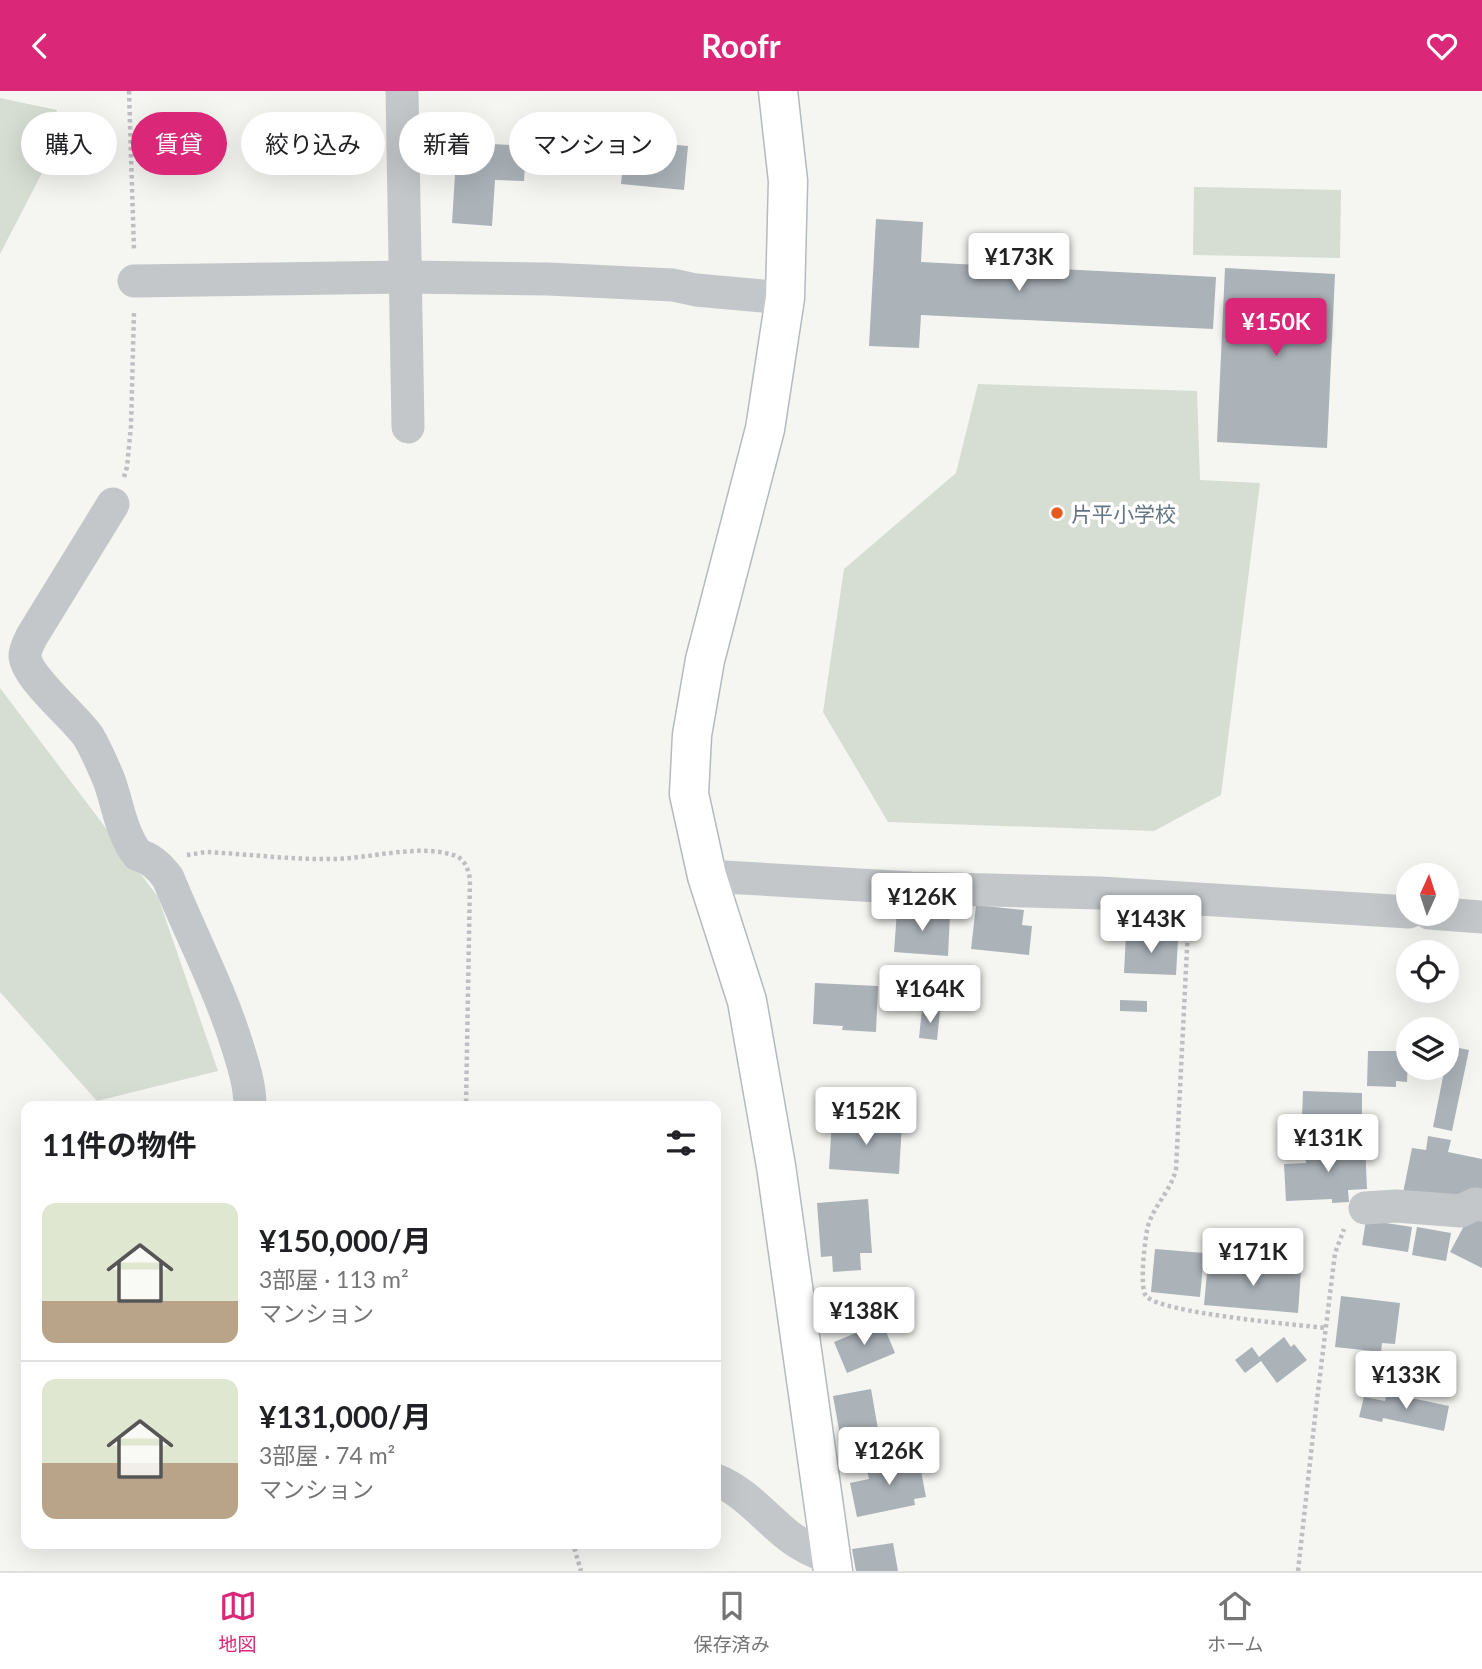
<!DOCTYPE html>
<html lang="ja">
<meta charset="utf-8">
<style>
:root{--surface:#fff;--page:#f2f2f2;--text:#202124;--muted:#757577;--line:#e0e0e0;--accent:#db2777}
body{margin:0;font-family:Lato,"Noto Sans JP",sans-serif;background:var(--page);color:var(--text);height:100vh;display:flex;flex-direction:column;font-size:26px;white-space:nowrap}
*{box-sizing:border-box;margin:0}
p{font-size:23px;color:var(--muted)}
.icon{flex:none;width:38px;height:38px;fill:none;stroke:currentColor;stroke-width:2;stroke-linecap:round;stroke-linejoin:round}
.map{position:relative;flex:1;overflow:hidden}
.side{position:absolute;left:21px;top:1010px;width:700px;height:448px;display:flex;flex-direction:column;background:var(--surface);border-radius:14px;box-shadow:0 7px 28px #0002}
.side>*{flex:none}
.guide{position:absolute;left:21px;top:21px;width:700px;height:63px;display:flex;gap:14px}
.needle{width:46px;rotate:3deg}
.controls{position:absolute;left:1396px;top:772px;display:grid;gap:14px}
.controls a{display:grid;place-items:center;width:63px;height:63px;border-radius:50%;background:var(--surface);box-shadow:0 7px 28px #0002;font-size:35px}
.price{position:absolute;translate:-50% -60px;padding:0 16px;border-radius:7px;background:#fff;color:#222;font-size:23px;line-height:46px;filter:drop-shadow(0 2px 4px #0008)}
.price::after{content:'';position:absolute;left:50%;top:42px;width:21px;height:16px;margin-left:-10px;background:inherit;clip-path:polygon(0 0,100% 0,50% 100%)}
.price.current{background:var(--accent);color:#fff}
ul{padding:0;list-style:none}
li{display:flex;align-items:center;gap:21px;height:175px;padding:0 21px}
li+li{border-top:2px solid var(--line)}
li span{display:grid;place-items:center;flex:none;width:196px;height:140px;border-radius:14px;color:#555}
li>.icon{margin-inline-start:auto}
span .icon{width:84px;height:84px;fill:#fffc;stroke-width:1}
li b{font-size:30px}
h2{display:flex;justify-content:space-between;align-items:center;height:84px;padding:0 21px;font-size:30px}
.pill{padding:0 24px;border-radius:32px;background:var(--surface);box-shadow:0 7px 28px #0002;font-size:24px;line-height:63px}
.pill.current{background:var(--accent);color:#fff}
header{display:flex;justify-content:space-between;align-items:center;height:91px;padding:0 21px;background:var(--accent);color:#fff;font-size:32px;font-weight:700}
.menu{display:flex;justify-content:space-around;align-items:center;height:98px;border-top:2px solid var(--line);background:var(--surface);font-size:19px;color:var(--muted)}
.menu a{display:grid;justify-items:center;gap:4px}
.menu .current{color:var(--accent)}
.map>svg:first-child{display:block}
.green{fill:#d6ddd3}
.building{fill:#abb2b8}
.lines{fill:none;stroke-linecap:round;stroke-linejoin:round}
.secondary-casing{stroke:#b5babe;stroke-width:41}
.path{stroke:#bdbfc1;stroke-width:4.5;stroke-dasharray:3.5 3.5;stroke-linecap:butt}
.street{stroke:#c3c7ca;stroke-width:33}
.secondary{stroke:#fff;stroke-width:38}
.poi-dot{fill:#e55a23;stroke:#fff;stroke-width:2.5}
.labels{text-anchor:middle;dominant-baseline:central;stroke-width:7;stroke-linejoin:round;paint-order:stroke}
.poi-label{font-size:21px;fill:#647483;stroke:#fff;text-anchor:start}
</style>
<header><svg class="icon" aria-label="back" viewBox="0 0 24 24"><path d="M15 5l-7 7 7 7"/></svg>Roofr<svg class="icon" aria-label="heart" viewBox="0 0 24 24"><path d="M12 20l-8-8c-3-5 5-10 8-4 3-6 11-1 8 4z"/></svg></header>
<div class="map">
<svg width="1482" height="1480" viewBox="0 0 1482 1480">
<rect width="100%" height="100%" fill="#f5f6f2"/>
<!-- green -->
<g class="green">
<path d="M0,7l57,12 -16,65 -41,79z"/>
<path d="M1194,96l147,3 -1,68 -147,-3z"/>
<path d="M978,293l219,7 3,89 60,3 -39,312 -67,36 -266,-9 -65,-110 21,-143 112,-96z"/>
<path d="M0,597l158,209 60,174 -121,30 -97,-109z"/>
</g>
<!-- building -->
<g class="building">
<path d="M625,49l63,6 -4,44 -63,-6z"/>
<path d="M457,51l69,4 -2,35 -29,-1 -3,46 -40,-3z"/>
<path d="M876,128l47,3 -2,40 295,15 -3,52 -292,-14 -2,33 -50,-2z"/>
<path d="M1225,177l110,6 -8,174 -110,-6z"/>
<path d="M976,814l48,5 -2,15 10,1 -3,29 -58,-6z"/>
<path d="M897,820l53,3 -2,42 -54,-4z"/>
<path d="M1126,843l39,2 -1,3 14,1 -2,35 -52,-2z"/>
<path d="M815,892l63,3 -2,46 -34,-2 1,-4 -30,-2z"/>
<path d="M1120,909l27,1v11l-27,-1z"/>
<path d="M922,918l18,2 -3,29 -18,-2z"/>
<path d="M1449,955l20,4 -17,81 -19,-4 12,-60h2z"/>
<path d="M1368,960h32v8h8l-1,23 -11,-1v6l-29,-1z"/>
<path d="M1303,1000l59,2v26l-60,-2z"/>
<path d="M832,1029l70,4 -3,50 -70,-5z"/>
<path d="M1428,1045l23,4 -3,12 34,7v37l-20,8 -59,-11 9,-45 14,2z"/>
<path d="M1365,1052l2,46 -19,1 1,12 -17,1v-4l-46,2 -2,-37 22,-1 -1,-10 23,-1v-7z"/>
<path d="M868,1108l4,54h-12l1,17 -28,2 -1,-16 -11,1 -4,-54z"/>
<path d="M1472,1120l10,5v52l-32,-16z"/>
<path d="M1366,1129l46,7 -4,25 -46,-7z"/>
<path d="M1417,1136l34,6 -5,28 -34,-6z"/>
<path d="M1155,1158l49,4 -4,44 -49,-5z"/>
<path d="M1208,1172l93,8 -3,42 -94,-8z"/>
<path d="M1341,1205l59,7 -5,41 -13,-1 -1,9 -46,-5z"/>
<path d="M882,1231l13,31 -48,20 -13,-31z"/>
<path d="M1284,1246l7,10 3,-3 13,16 -30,23 -16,-22 -16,12 -10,-13 17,-13 7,10z"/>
<path d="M871,1298l8,46 -17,3 2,10 -21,4 -10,-56z"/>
<path d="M1387,1302l62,13 -5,25 -61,-13 -1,4 -23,-5 5,-20 21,4z"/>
<path d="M918,1364l8,42 -12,2 1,6 -58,12 -7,-34 19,-4 -2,-10 21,-4v-4z"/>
<path d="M893,1452l5,28h-42l-4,-22z"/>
</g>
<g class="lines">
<!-- secondary casing -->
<g class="secondary-casing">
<path id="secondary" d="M778,0l10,90 -3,117 -20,131 -60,231 -13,75 -3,59 18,82 40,125 29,165 57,405"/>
</g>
<!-- path -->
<g class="path">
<path d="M129,0l5,159"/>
<path d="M124,386l3,-10 4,-41 3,-114"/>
<path d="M187,764l19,-3c43,2 86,8 129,7 37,-1 83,-15 118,-4 12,3 15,14 17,24l-4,227"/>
<path d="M1188,838l-12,240c-5,22 -22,36 -28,57 -3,12 -9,61 -2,70 14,17 152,29 180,32"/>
<path d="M570,1452l4,4 7,24"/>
<path d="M1298,1480l18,-163 19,-155 9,-24"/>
</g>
<!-- street -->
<g class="street">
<path d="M402,0l6,336"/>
<path d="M134,190l272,-4 142,2 125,6 23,5 89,8"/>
<path d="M113,413l-81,132c-3,6 -7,13 -7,20 1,21 49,60 63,80 8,13 15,30 21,44 9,25 12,53 29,75 13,3 22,12 30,23 23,57 52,111 70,170 6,19 12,38 12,58"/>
<path d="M707,785l205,12 188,5 309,19"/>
<path d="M1429,822l53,4"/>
<path d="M1365,1117l31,-2 65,5 14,-7 7,1"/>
<path d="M716,1389c28,11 46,34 69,53 14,12 30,19 47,26"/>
</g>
<!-- secondary -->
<use href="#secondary" class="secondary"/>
</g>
<!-- markers -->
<circle class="poi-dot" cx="1057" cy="422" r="7"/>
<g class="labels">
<!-- poi labels -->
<g class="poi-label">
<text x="1071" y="422">片平小学校</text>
</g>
</g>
</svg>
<div class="controls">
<a><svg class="needle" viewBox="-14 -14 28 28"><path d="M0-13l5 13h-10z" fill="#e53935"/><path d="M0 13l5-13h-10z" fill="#757577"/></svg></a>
<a><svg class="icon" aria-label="locate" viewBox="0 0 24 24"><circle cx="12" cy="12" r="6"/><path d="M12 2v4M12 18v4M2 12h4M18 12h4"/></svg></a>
<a><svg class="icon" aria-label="layers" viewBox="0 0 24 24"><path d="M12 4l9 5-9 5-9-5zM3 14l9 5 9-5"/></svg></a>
</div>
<b class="price" style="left:1019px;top:202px">¥173K</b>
<b class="price current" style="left:1276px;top:267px">¥150K</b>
<b class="price" style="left:922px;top:842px">¥126K</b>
<b class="price" style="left:1151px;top:864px">¥143K</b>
<b class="price" style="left:930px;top:934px">¥164K</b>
<b class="price" style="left:866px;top:1056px">¥152K</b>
<b class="price" style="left:1328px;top:1083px">¥131K</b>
<b class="price" style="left:1253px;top:1197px">¥171K</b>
<b class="price" style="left:864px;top:1256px">¥138K</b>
<b class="price" style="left:1406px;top:1320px">¥133K</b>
<b class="price" style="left:889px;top:1396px">¥126K</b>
<div class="guide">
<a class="pill">購入</a>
<a class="pill current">賃貸</a>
<a class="pill">絞り込み</a>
<a class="pill">新着</a>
<a class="pill">マンション</a>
</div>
<section class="side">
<h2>11件の物件<svg class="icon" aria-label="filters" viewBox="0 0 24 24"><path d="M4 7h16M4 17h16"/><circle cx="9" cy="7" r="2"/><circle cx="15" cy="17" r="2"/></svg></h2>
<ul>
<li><span style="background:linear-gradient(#dfe7d0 70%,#b9a48a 0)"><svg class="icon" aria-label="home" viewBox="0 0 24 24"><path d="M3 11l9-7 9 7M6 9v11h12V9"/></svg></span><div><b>¥150,000/月</b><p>3部屋 · 113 m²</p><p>マンション</p></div></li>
<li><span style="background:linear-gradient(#dfe7d0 60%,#b9a48a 0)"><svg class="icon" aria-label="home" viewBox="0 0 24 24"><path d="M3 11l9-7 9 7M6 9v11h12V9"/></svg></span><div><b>¥131,000/月</b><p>3部屋 · 74 m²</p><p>マンション</p></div></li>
</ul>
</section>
</div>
<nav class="menu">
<a class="current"><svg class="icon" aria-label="map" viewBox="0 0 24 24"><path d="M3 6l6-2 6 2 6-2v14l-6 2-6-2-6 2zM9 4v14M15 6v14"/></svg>地図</a>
<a><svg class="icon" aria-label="saved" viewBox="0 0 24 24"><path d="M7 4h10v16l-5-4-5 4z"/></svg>保存済み</a>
<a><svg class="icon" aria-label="home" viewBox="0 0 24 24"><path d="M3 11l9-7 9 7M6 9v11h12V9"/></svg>ホーム</a>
</nav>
